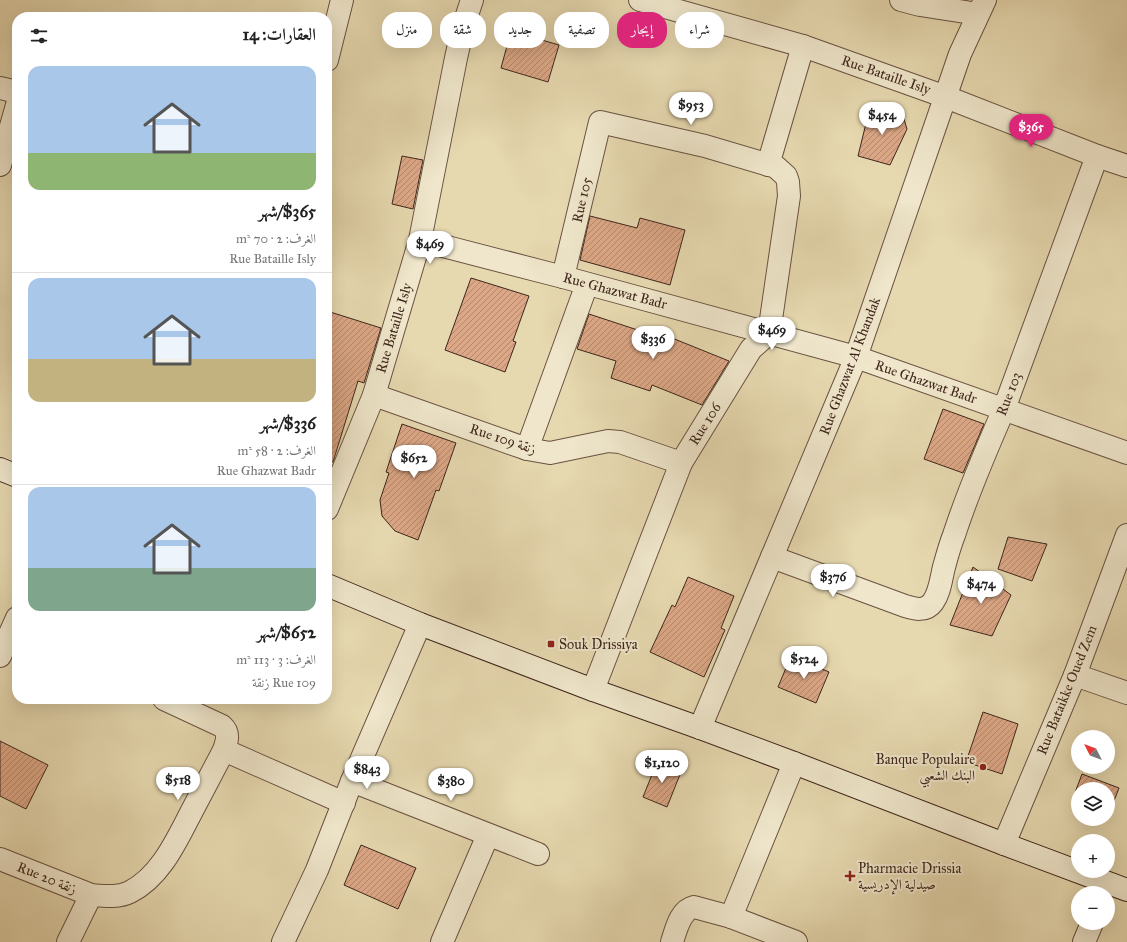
<!DOCTYPE html>
<html lang="ar">
<meta charset="utf-8">
<style>
:root{--surface:#fff;--page:#f2f2f2;--text:#222;--muted:#767676;--line:#e0e0e0;--accent:#db2777}
body{margin:0;font-family:"IM FELL Great Primer",Amiri,serif;background:var(--page);color:var(--text);direction:rtl;height:100vh;display:flex;flex-direction:column;font-size:15px;white-space:nowrap}
*{box-sizing:border-box;margin:0}
p{font-size:13px;color:var(--muted)}
.icon{flex:none;width:22px;height:22px;fill:none;stroke:currentColor;stroke-width:2;stroke-linecap:round;stroke-linejoin:round}
.map{position:relative;flex:1;overflow:hidden;direction:ltr}
.sheet{position:absolute;left:12px;top:12px;width:320px;height:692px;display:flex;flex-direction:column;background:var(--surface);border-radius:16px;box-shadow:0 4px 16px #0002;direction:rtl}
.sheet>*{flex:none}
.hud{position:absolute;left:344px;top:12px;width:380px;height:36px;direction:rtl;display:flex;gap:8px}
.needle{width:26px;rotate:312deg}
.fabs{position:absolute;left:1071px;top:730px;display:grid;gap:8px}
.fabs a{display:grid;place-items:center;width:44px;height:44px;border-radius:50%;background:var(--surface);box-shadow:0 4px 16px #0002;font-size:20px}
.price{position:absolute;translate:-50% -34px;padding:0 9px;border-radius:14px;background:#fff;color:#222;font-size:13px;line-height:26px;filter:drop-shadow(0 1px 2px #0008)}
.price::after{content:'';position:absolute;left:50%;top:24px;width:12px;height:9px;margin-left:-6px;background:inherit;clip-path:polygon(0 0,100% 0,50% 100%)}
.price.selected{background:var(--accent);color:#fff}
ul{padding:0;list-style:none}
li{display:grid;align-content:center;gap:8px;height:212px;padding:0 16px}
li+li{border-top:1px solid var(--line)}
li span{display:grid;place-items:center;height:124px;border-radius:12px;color:#555}
li>.icon{margin-inline-start:auto}
span .icon{width:72px;height:72px;fill:#fffc;stroke-width:1}
li b{font-size:17px}
h2{display:flex;justify-content:space-between;align-items:center;height:48px;padding:0 16px;font-size:17px}
.pill{padding:0 14px;border-radius:16px;background:var(--surface);box-shadow:0 4px 16px #0002;font-size:14px;line-height:36px}
.pill.selected{background:var(--accent);color:#fff}
.map>svg:first-child{display:block}
.building{fill:url(#building-hatch);stroke:#3f261c}
.lines{fill:none;stroke-linecap:round;stroke-linejoin:round}
.street-casing{stroke:#695241;stroke-width:24}
.secondary-casing{stroke:#3f261c;stroke-width:24}
.street{stroke:#efe6cb;stroke-width:22}
.secondary{stroke:#efe6cb;stroke-width:22}
.poi-dot{fill:#8f2418;stroke:#efe6cb;stroke-width:1.5}
.labels{text-anchor:middle;dominant-baseline:central;stroke-width:4;stroke-linejoin:round;paint-order:stroke}
.street-label{font-size:14px;fill:#3f261c;stroke:#efe6cb}
.poi-label{font-size:14px;fill:#3f261c;stroke:#efe6cb;text-anchor:start}
</style>
<div class="map">
<svg width="1127" height="942" viewBox="0 0 1127 942">
<defs>
<pattern id="building-hatch" width="6" height="6" patternUnits="userSpaceOnUse"><rect width="6" height="6" fill="#dca786"/><path d="M-1 1l2-2M0 6l6-6M5 7l2-2" fill="none" stroke="#b4886d"/></pattern>
</defs>
<rect width="100%" height="100%" fill="#e6d8af"/>
<filter id="stains"><feTurbulence type="fractalNoise" baseFrequency=".005" numOctaves="4"/><feColorMatrix values="0 0 0 0 .2 0 0 0 0 .09 0 0 0 0 .02 0 0 0 .5 -.17"/></filter>
<radialGradient id="worn" r=".72"><stop offset=".6" stop-color="#630" stop-opacity="0"/><stop offset="1" stop-color="#630" stop-opacity=".3"/></radialGradient>
<!-- building -->
<g class="building">
<path d="M511,31l48,14 -11,37 -47,-14z"/>
<path d="M870,107l33,9 4,13 -17,36 -32,-9z"/>
<path d="M402,156l21,4 -10,49 -21,-5z"/>
<path d="M590,216l47,12 3,-10 45,12 -15,55 -90,-25z"/>
<path d="M471,278l58,18 -16,45 3,1 -11,30 -60,-22z"/>
<path d="M327,311l54,17 -17,55 -6,-2 -25,81 -6,-1z"/>
<path d="M589,314l82,27 1,-3 57,23 -27,44 -50,-20 -2,6 -39,-13 5,-17 -39,-12z"/>
<path d="M943,409l41,15 -21,49 -39,-14z"/>
<path d="M402,424l54,19 -17,48 -3,-1 -18,50 -23,-9 -13,-15 -2,-16 9,-27 -3,-1z"/>
<path d="M1008,537l39,7 -15,37 -34,-12z"/>
<path d="M973,567l38,28 -19,41 -42,-11z"/>
<path d="M688,577l46,19 -13,32 4,2 -21,47 -54,-25 22,-47 3,2z"/>
<path d="M791,656l38,16 -13,31 -38,-16z"/>
<path d="M983,712l35,12 -16,50 -36,-12z"/>
<path d="M0,741l48,24 -22,44 -26,-13z"/>
<path d="M657,762l24,10 -14,35 -24,-10z"/>
<path d="M1082,774l37,14 -9,23h-2v-22h-30v11l-5,-2z"/>
<path d="M361,845l55,23 -18,41 -54,-24z"/>
</g>
<g class="lines">
<!-- street casing -->
<g class="street-casing">
<g id="street">
<path d="M640,0l163,46 143,51 151,59 30,10"/>
<path d="M901,0l19,5 58,9"/>
<path d="M327,60l15,-60"/>
<path d="M0,88l17,4"/>
<path d="M0,165l17,-60"/>
<path d="M768,165l35,-119"/>
<path d="M420,240l143,37 293,80 271,96"/>
<path d="M563,277l37,-155 105,24 71,21 10,9 2,6 1,14 -20,137 -18,16 -70,114 -88,227"/>
<path d="M374,395l153,54 23,4 58,-12 12,1 61,21"/>
<path d="M527,449l60,-165"/>
<path d="M327,509l47,-114 46,-155 36,-182 7,-31 9,-27"/>
<path d="M772,557l133,49c10,3 21,6 28,-4 7,-10 8,-23 11,-35 3,-11 6,-22 10,-32 14,-43 32,-85 50,-126l93,-253"/>
<path d="M0,656l17,-38"/>
<path d="M1075,675l52,18"/>
<path d="M700,728l156,-371 104,-303 25,-54"/>
<path d="M224,750l120,53"/>
<path d="M352,781l186,73"/>
<path d="M1004,844l71,-169 52,-140"/>
<path d="M0,859l91,36c13,1 27,3 39,-3 32,-16 48,-55 64,-85 10,-19 20,-38 30,-57 3,-9 6,-17 -2,-24l-58,-27"/>
<path d="M731,917l63,-154"/>
<path d="M68,942l23,-47"/>
<path d="M283,942l34,-72 35,-89 68,-157"/>
<path d="M442,942l46,-107"/>
<path d="M672,942c4,-12 8,-32 22,-35l37,10 65,25"/>
<path d="M1084,942l8,-19"/>
</g>
</g>
<!-- secondary casing -->
<g class="secondary-casing">
<g id="secondary">
<path d="M0,469l17,7"/>
<path d="M327,585l93,39 173,66 107,38 94,35 210,81 123,46"/>
</g>
</g>
<!-- street -->
<use href="#street" class="street"/>
<!-- secondary -->
<use href="#secondary" class="secondary"/>
</g>
<!-- markers -->
<g class="poi-dot">
<rect x="547" y="640" width="8" height="8" rx="2"/>
<circle cx="983" cy="767" r="4"/>
<path d="M848 870h4v4h4v4h-4v4h-4v-4h-4v-4h4z"/>
</g>
<g class="labels">
<!-- street labels -->
<g class="street-label">
<text transform="translate(886 75) rotate(19)">Rue Bataille Isly</text>
<text transform="translate(582 200) rotate(-77)">Rue 105</text>
<text transform="translate(615 291) rotate(15)">Rue Ghazwat Badr</text>
<text transform="translate(394 328) rotate(-73)">Rue Bataille Isly</text>
<text transform="translate(850 366) rotate(-69)">Rue Ghazwat Al Khandak</text>
<text transform="translate(926 382) rotate(19)">Rue Ghazwat Badr</text>
<text transform="translate(1009 394) rotate(-69)">Rue 103</text>
<text transform="translate(705 424) rotate(-58)">Rue 106</text>
<text transform="translate(503 439) rotate(18)">Rue 109 زنقة</text>
<text transform="translate(1067 690) rotate(-68)">Rue Bataikke Oued Zem</text>
<text transform="translate(47 878) rotate(22)">Rue 20 زنقة</text>
</g>
<!-- poi labels -->
<g class="poi-label">
<text x="559" y="644">Souk Drissiya</text>
<text x="975" y="759" text-anchor="end">Banque Populaire<tspan x="975" dy="16">البنك الشعبي</tspan></text>
<text x="858" y="868">Pharmacie Drissia<tspan x="858" dy="16">صيدلية الإدريسية</tspan></text>
</g>
</g>
<rect width="100%" height="100%" filter="url(#stains)"/>
<rect width="100%" height="100%" fill="url(#worn)"/>
</svg>
<div class="fabs">
<a><svg class="needle" viewBox="-14 -14 28 28"><path d="M0-13l5 13h-10z" fill="#e53935"/><path d="M0 13l5-13h-10z" fill="#767676"/></svg></a>
<a><svg class="icon" aria-label="layers" viewBox="0 0 24 24"><path d="M12 4l9 5-9 5-9-5zM3 14l9 5 9-5"/></svg></a>
<a>+</a>
<a>−</a>
</div>
<b class="price" style="left:691px;top:126px">$953</b>
<b class="price" style="left:882px;top:136px">$454</b>
<b class="price selected" style="left:1031px;top:148px">$365</b>
<b class="price" style="left:430px;top:265px">$469</b>
<b class="price" style="left:772px;top:351px">$469</b>
<b class="price" style="left:653px;top:360px">$336</b>
<b class="price" style="left:414px;top:479px">$652</b>
<b class="price" style="left:833px;top:598px">$376</b>
<b class="price" style="left:981px;top:605px">$474</b>
<b class="price" style="left:804px;top:680px">$524</b>
<b class="price" style="left:662px;top:784px">$1,120</b>
<b class="price" style="left:367px;top:790px">$843</b>
<b class="price" style="left:178px;top:801px">$518</b>
<b class="price" style="left:451px;top:802px">$380</b>
<div class="hud">
<a class="pill">شراء</a>
<a class="pill selected">إيجار</a>
<a class="pill">تصفية</a>
<a class="pill">جديد</a>
<a class="pill">شقة</a>
<a class="pill">منزل</a>
</div>
<section class="sheet">
<h2>العقارات: 14<svg class="icon" aria-label="filters" viewBox="0 0 24 24"><path d="M4 7h16M4 17h16"/><circle cx="9" cy="7" r="2"/><circle cx="15" cy="17" r="2"/></svg></h2>
<ul>
<li><span style="background:linear-gradient(#a9c7e8 70%,#8fb573 0)"><svg class="icon" aria-label="home" viewBox="0 0 24 24"><path d="M3 11l9-7 9 7M6 9v11h12V9"/></svg></span><div><b>$365/شهر</b><p>الغرف: 2 · 70 m²</p><p>Rue Bataille Isly</p></div></li>
<li><span style="background:linear-gradient(#a9c7e8 65%,#c2b280 0)"><svg class="icon" aria-label="home" viewBox="0 0 24 24"><path d="M3 11l9-7 9 7M6 9v11h12V9"/></svg></span><div><b>$336/شهر</b><p>الغرف: 2 · 58 m²</p><p>Rue Ghazwat Badr</p></div></li>
<li><span style="background:linear-gradient(#a9c7e8 65%,#7fa58c 0)"><svg class="icon" aria-label="home" viewBox="0 0 24 24"><path d="M3 11l9-7 9 7M6 9v11h12V9"/></svg></span><div><b>$652/شهر</b><p>الغرف: 3 · 113 m²</p><p>Rue 109 زنقة</p></div></li>
</ul>
</section>
</div>
